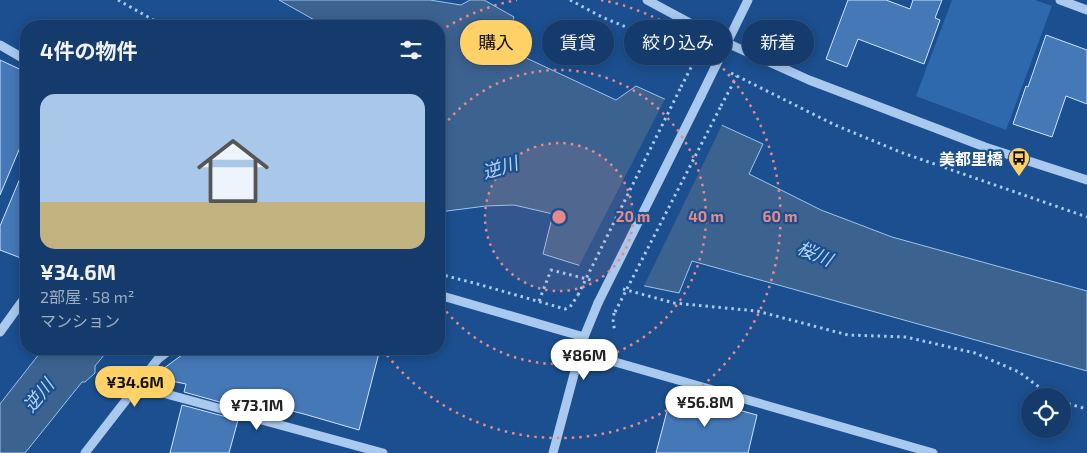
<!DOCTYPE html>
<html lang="ja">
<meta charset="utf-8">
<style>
:root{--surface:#143b6b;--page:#214673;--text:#f1f3f6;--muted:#9dadc1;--line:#33557e;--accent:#ffd166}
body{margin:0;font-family:"Exo 2","Noto Sans JP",sans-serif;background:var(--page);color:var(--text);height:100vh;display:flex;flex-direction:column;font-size:19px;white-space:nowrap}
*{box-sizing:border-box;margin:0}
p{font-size:16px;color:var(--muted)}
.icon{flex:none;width:28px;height:28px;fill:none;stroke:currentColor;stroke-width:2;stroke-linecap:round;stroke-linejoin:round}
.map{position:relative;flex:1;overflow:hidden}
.side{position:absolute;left:20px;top:20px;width:425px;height:335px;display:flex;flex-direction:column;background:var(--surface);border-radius:20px;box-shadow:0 2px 12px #0003,0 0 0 1px var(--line)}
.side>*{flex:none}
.top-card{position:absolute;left:460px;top:20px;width:475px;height:45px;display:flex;gap:10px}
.buttons{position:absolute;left:1021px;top:388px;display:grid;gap:10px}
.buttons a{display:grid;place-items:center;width:50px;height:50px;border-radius:50%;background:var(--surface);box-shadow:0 2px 12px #0003,0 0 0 1px var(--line);font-size:25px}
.price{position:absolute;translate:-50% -42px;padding:0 11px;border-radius:18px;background:#fff;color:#222;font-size:16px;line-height:32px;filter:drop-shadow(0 1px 2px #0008)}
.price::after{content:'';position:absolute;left:50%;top:30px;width:15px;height:11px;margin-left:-8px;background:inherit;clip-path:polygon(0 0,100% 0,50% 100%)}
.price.on{background:var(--accent);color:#111}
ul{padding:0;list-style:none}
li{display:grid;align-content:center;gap:10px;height:265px;padding:0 20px}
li+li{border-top:1px solid var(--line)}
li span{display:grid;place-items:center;height:155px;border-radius:15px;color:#555}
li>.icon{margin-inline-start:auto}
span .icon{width:90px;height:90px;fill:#fffc;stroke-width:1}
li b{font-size:21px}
h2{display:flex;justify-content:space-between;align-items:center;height:60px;padding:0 20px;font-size:21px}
.tag{padding:0 18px;border-radius:22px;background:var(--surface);box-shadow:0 2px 12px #0003,0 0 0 1px var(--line);font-size:18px;line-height:45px}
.tag.on{background:var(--accent);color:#111}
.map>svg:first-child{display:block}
.green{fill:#2e69ad}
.water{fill:#3c6290;stroke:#9cc4f0}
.pier{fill:#1b4f8f}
.building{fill:#4478b7;stroke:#cfe3fa}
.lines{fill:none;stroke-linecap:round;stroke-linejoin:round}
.path{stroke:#a9c9ee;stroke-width:3;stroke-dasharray:2.5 4;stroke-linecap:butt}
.minor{stroke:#a9c9ee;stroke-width:9}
.path-bridge{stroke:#a9c9ee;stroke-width:3;stroke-dasharray:2.5 4;stroke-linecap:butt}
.minor-bridge{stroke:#a9c9ee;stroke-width:9}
.ring{fill:none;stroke:#e88989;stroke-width:2.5;stroke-dasharray:2.5 5}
.labels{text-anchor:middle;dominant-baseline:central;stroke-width:4.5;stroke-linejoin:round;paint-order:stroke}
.poi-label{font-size:16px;font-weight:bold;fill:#fff;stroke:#1b4f8f;text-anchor:end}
.water-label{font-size:18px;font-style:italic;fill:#b5d3f5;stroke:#1b4f8f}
.centre{fill:#e88989;stroke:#1b4f8f;stroke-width:2.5}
.ring-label{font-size:15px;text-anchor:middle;font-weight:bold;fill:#e88989;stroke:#1b4f8f;stroke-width:4.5;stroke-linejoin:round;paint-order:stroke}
</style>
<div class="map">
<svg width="1087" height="453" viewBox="0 0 1087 453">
<rect width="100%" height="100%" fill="#1b4f8f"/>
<!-- green -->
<path class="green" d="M952,0h83l17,6 -46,124 -90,-34z"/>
<!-- water -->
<g class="water">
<path d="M279,0h151l31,5 9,-5h14l30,17 -9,23 17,16 94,44 20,-14 127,58 -14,30 72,36 71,27 195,54v80l-395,-110 -13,32 -34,-7 -102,-32 10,-40 -39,-9 -28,1 -47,6v-186h-114z"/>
<path d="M43,349h66l-14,17v7l-10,9h-3l-57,71h-25v-49z"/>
</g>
<!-- pier -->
<path class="pier" d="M666,97l57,26 -80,165 -65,-20z"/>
<!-- building -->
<g class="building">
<path d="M848,0h38l24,9 3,-9h29l-7,18 5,2 -16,44 -66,-25 -11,28 -21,-8z"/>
<path d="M1046,35l41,15v54l-21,-8 -14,41 -39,-13 13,-38 2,1z"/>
<path d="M0,60l26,12v61l-26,62z"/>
<path d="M26,164v96l-26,-10v-24z"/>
<path d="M190,349h190l-21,81 -55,-16 -61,-15 -2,9 -57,-16 2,-8 -34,-7z"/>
<path d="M672,392l85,23 -9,38h-92z"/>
<path d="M182,405l56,15 -9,33h-59z"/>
</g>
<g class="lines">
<!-- path -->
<g class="path">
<path d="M118,0l46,26"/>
<path d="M570,0l32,17 99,41"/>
<path d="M731,73l104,52 65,27 187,65"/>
<path d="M681,87l16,-31"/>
<path d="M721,106l16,-30"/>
<path d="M439,274l35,9 91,26 5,-2 8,-12"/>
<path d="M623,289l51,14 83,8 91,24 58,2 69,16 44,19 32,24"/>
<path d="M539,301l12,-31 40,10"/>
<path d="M614,313l-1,9 2,10"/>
<path d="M1062,402l25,7"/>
</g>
<!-- minor -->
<g class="minor">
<path d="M647,0l80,43 82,37 176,67 102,33"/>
<path d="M1060,0l27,10"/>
<path d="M0,45l26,15"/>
<path d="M701,96l47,-96"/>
<path d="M439,295l145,42"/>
<path d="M0,332l26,-36"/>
<path d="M580,352l353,101"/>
<path d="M137,386l246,67"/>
<path d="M85,453l73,-94 13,-10"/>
<path d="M553,453l31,-116 14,-34"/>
</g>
<!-- path-bridge -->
<g class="path-bridge">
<path d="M578,295l103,-208"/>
<path d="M615,312l106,-206"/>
</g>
<!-- minor-bridge -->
<path class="minor-bridge" d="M598,303l103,-207"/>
</g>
<!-- distance rings -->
<circle cx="559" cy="217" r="74" fill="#e88989" fill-opacity=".12"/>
<g class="ring">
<circle cx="559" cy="217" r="74"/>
<path d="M439 132A147 147 0 1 1 439 302"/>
<path d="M440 31A221 221 0 0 1 517 0M601 0A221 221 0 1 1 383 350"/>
</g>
<!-- icons -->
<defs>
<g id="bus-pin" transform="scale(1.125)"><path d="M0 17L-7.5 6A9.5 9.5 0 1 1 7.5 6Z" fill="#ffd166" stroke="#1b4f8f"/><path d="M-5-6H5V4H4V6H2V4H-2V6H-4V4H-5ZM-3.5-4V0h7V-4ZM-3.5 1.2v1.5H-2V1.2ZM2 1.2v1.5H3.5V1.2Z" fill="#111"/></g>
</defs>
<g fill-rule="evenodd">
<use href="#bus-pin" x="1019" y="158"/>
</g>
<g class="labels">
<!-- poi labels -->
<g class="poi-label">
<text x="1003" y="158">美都里橋</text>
</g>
<!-- water labels -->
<g class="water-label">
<text transform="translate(500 167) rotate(-17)">逆川</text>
<text transform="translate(815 253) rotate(23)">桜川</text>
<text transform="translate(38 395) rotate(-51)">逆川</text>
</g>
</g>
<circle cx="559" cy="217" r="8" class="centre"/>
<g class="ring-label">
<text x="633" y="222">20 m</text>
<text x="706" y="222">40 m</text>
<text x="780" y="222">60 m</text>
</g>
</svg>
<div class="buttons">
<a><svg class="icon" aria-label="locate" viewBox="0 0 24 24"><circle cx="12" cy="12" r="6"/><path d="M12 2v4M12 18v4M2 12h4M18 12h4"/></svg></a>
</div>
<b class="price" style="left:584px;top:381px">¥86M</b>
<b class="price on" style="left:135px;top:408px">¥34.6M</b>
<b class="price" style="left:705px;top:428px">¥56.8M</b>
<b class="price" style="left:257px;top:431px">¥73.1M</b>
<div class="top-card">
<a class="tag on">購入</a>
<a class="tag">賃貸</a>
<a class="tag">絞り込み</a>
<a class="tag">新着</a>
</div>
<section class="side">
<h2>4件の物件<svg class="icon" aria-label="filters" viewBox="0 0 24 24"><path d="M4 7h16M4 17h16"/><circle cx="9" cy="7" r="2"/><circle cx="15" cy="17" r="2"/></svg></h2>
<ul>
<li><span style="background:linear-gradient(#a9c7e8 70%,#c2b280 0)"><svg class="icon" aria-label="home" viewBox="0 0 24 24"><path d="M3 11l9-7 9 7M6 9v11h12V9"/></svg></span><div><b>¥34.6M</b><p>2部屋 · 58 m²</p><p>マンション</p></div></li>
</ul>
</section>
</div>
